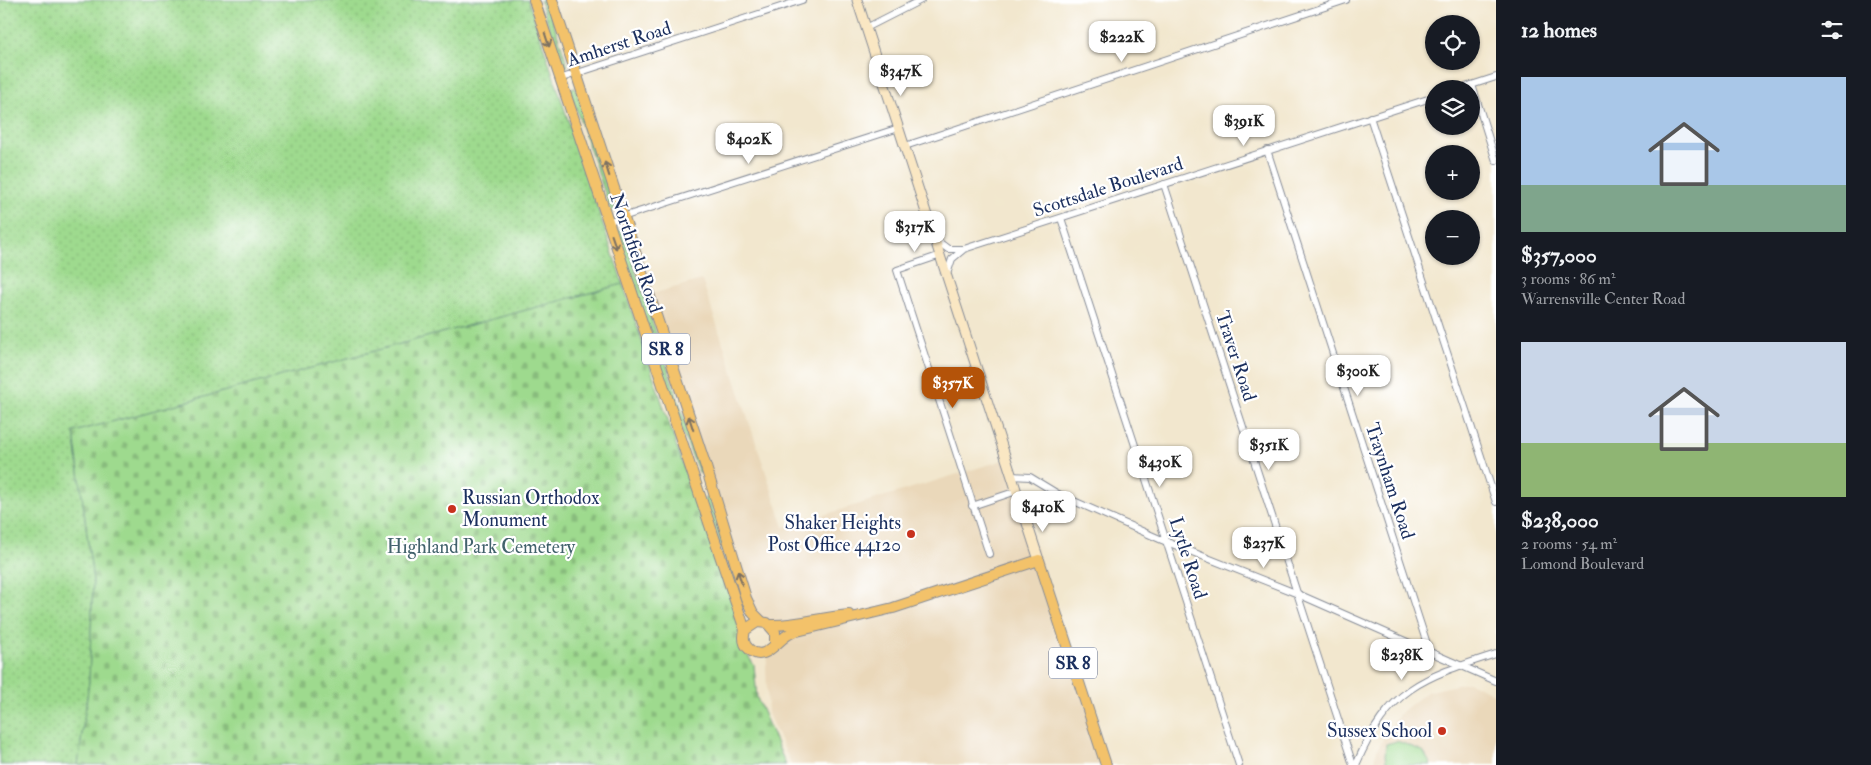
<!DOCTYPE html>
<meta charset="utf-8">
<style>
:root{--surface:#171b24;--page:#20242c;--text:#f1f3f6;--muted:#9ea1a6;--accent:#b45309}
body{margin:0;font-family:"IM FELL Double Pica",serif;background:var(--page);color:var(--text);height:100vh;display:flex;flex-direction:column;font-size:19px;white-space:nowrap}
*{box-sizing:border-box;margin:0}
p{font-size:16px;color:var(--muted)}
.icon{flex:none;width:28px;height:28px;fill:none;stroke:currentColor;stroke-width:2;stroke-linecap:round;stroke-linejoin:round}
.map{position:relative;flex:1;overflow:hidden}
.drawer{display:flex;flex-direction:column;background:var(--surface);width:375px}
.drawer>*{flex:none}
.fabs{position:absolute;left:1425px;top:15px;display:grid;gap:10px}
.fabs a{display:grid;place-items:center;width:55px;height:55px;border-radius:50%;background:var(--surface);box-shadow:0 1px 4px #0004;font-size:25px}
.price{position:absolute;translate:-50% -42px;padding:0 11px;border-radius:10px;background:#fff;color:#222;font-size:16px;line-height:32px;filter:drop-shadow(0 1px 2px #0008)}
.price::after{content:'';position:absolute;left:50%;top:30px;width:15px;height:11px;margin-left:-8px;background:inherit;clip-path:polygon(0 0,100% 0,50% 100%)}
.price.selected{background:var(--accent);color:#fff}
ul{padding:0;list-style:none}
li{display:grid;align-content:center;gap:10px;height:265px;padding:0 25px}
li span{display:grid;place-items:center;height:155px;border-radius:0px;color:#555}
li>.icon{margin-inline-start:auto}
span .icon{width:90px;height:90px;fill:#fffc;stroke-width:1}
li b{font-size:21px}
h2{display:flex;justify-content:space-between;align-items:center;height:60px;padding:0 25px;font-size:21px}
main{display:flex;flex:1;min-height:0}
.map>svg:first-child{display:block}
.built{fill:#ead8ba}
.grass{fill:url(#grass-dots);stroke:#5c8476}
.cemetery{fill:url(#cemetery-stones);stroke:#5c8476}
.pitch{fill:#9eda8e;stroke:#5c8476}
.lines{fill:none;stroke-linecap:round;stroke-linejoin:round}
.minor-casing{stroke:#868b96;stroke-width:8}
.secondary-casing{stroke:#868b96;stroke-width:11}
.primary-casing{stroke:#868b96;stroke-width:12}
.minor{stroke:#fff;stroke-width:6}
.secondary{stroke:#fae7c3;stroke-width:9}
.primary{stroke:#f3c26a;stroke-width:10}
.oneway{stroke:#7c7163}
.poi-dot{fill:#c8321e;stroke:#fff;stroke-width:2}
.labels{text-anchor:middle;dominant-baseline:central;stroke-width:4.5;stroke-linejoin:round;paint-order:stroke}
.shield{fill:#fff;stroke:#5f6d8e;stroke-width:1}
.shield-label{font-size:18px;font-weight:bold;fill:#1b2f5e}
.street-label{font-size:19px;fill:#1b2f5e;stroke:#fff}
.poi-label{font-size:19px;fill:#1b2f5e;stroke:#fff;text-anchor:end}
.park-label{font-size:19px;fill:#42626c;stroke:#fff}
</style>
<main>
<div class="map">
<svg width="1496" height="765" viewBox="0 0 1496 765">
<defs>
<pattern id="grass-dots" width="8" height="8" patternUnits="userSpaceOnUse" patternTransform="scale(1.25)"><rect width="8" height="8" fill="#9eda8e"/><path d="M2 2h.1M6 6h.1" fill="none" stroke="#88bb7d" stroke-width="1.8" stroke-linecap="round"/></pattern>
<pattern id="cemetery-stones" width="16" height="16" patternUnits="userSpaceOnUse" patternTransform="scale(1.25)"><rect width="16" height="16" fill="#9eda8e"/><path d="M2 7V4a2 2 0 0 1 4 0v3zM10 15v-3a2 2 0 0 1 4 0v3z" fill="#88bb7d"/></pattern>
</defs>
<rect width="100%" height="100%" fill="#fff"/>
<filter id="ink" filterUnits="userSpaceOnUse"><feTurbulence type="fractalNoise" baseFrequency=".02" numOctaves="2"/><feDisplacementMap in="SourceGraphic" scale="10" xChannelSelector="R" yChannelSelector="G"/><feConvolveMatrix kernelMatrix="1 2 1 2 8 2 1 2 1" color-interpolation-filters="sRGB"/></filter>
<filter id="wash" filterUnits="userSpaceOnUse"><feTurbulence type="fractalNoise" baseFrequency=".0096" numOctaves="4" result="noise"/><feDisplacementMap in="SourceGraphic" scale="20" xChannelSelector="R" yChannelSelector="G"/><feGaussianBlur stdDeviation="1.12" result="paint"/><feColorMatrix in="noise" values="0 0 0 0 0 0 0 0 0 0 0 0 0 0 0 0 0 1.4 0 .05"/><feComposite in="paint" operator="in"/></filter>
<g filter="url(#wash)">
<rect width="100%" height="100%" fill="#f2e7ce"/>
<!-- built -->
<g class="built">
<path d="M702,280l82,247 223,-68 99,306h-314l-24,-51 -2,-47 3,-15 7,-13 -23,-26 -105,-318z"/>
<path d="M1469,682l27,13v70h-123l4,-16 23,-36 27,-21z"/>
</g>
<!-- grass -->
<g class="grass">
<path d="M0,0h528l95,284 -549,148 19,149 -4,101 -11,83h-78z"/>
<path d="M540,0h6l22,66 -5,3z"/>
<path d="M574,87l2,2 39,121 -4,1 -41,-120v-2z"/>
<path d="M622,230l80,242 -2,2 -17,-39 -67,-204z"/>
<path d="M709,497l35,106 -3,2 -37,-106z"/>
</g>
<!-- cemetery -->
<path class="cemetery" d="M623,284l66,200 51,135 1,26 13,20 3,33 29,67h-708l11,-83 4,-101 -19,-149z"/>
<!-- pitch -->
<path class="pitch" d="M1397,741l26,10 8,14h-44l-2,-9 1,-12z"/>
</g>
<g filter="url(#ink)">
<g class="lines">
<!-- minor casing -->
<g class="minor-casing">
<g id="minor">
<path d="M866,28l55,-28"/>
<path d="M559,79l243,-79"/>
<path d="M1472,85l24,76"/>
<path d="M1459,89l37,-12"/>
<path d="M1370,117l126,385"/>
<path d="M905,146l441,-146"/>
<path d="M1267,150l162,500"/>
<path d="M1164,184l189,581"/>
<path d="M1061,218l178,547"/>
<path d="M607,222l292,-94"/>
<path d="M936,240l12,9h14"/>
<path d="M941,255l-44,15 92,284"/>
<path d="M947,274l5,-15 12,-10 470,-152"/>
<path d="M1012,476l18,1 28,17 104,46 136,54 198,87"/>
<path d="M972,506l45,-15"/>
<path d="M1024,514l15,-15 19,-5"/>
<path d="M1356,765c33,-77 65,-87 140,-111"/>
</g>
</g>
<!-- secondary casing -->
<g class="secondary-casing">
<path id="secondary" d="M857,0l182,560"/>
</g>
<!-- primary casing -->
<g class="primary-casing">
<g id="primary">
<path d="M534,0l211,630"/>
<path d="M552,0l154,467 40,131 7,15 8,8"/>
<path d="M770,625c26,1 52,-8 79,-10"/>
<path d="M775,644v-12l-8,-9 -10,-1 -12,8c-2,8 -2,14 4,19 16,16 29,-12 44,-17l100,-24 146,-48 67,205"/>
</g>
</g>
<!-- minor -->
<use href="#minor" class="minor"/>
<!-- secondary -->
<use href="#secondary" class="secondary"/>
<!-- primary -->
<use href="#primary" class="primary"/>
</g>
<!-- one-way arrows -->
<defs><path id="oneway-shaft" d="M-6 0H5M1.5-3L5.5 0L1.5 3" fill="none" stroke-width="1.6" stroke-linecap="round" stroke-linejoin="round" transform="scale(1.25)"/></defs>
<g class="oneway">
<use href="#oneway-shaft" transform="translate(547 40) rotate(72)"/>
<use href="#oneway-shaft" transform="translate(607 169) rotate(-108)"/>
<use href="#oneway-shaft" transform="translate(614 242) rotate(71)"/>
<use href="#oneway-shaft" transform="translate(691 423) rotate(-108)"/>
<use href="#oneway-shaft" transform="translate(740 578) rotate(-107)"/>
</g>
</g>
<!-- markers -->
<g class="poi-dot">
<circle cx="452" cy="509" r="5"/>
<circle cx="911" cy="534" r="5"/>
<circle cx="1442" cy="731" r="5"/>
</g>
<g class="labels">
<!-- shield labels -->
<g class="shield">
<rect x="642" y="333.5" width="48" height="31" rx="4"/>
<rect x="1049" y="647.5" width="48" height="31" rx="4"/>
</g>
<g class="shield-label">
<text x="666" y="349">SR 8</text>
<text x="1073" y="663">SR 8</text>
</g>
<!-- street labels -->
<g class="street-label">
<text transform="translate(619 44) rotate(-18)">Amherst Road</text>
<text transform="translate(1108 187) rotate(-18)">Scottsdale Boulevard</text>
<text transform="translate(636 253) rotate(71)">Northfield Road</text>
<text transform="translate(1236 356) rotate(72)">Traver Road</text>
<text transform="translate(1390 481) rotate(72)">Traynham Road</text>
<text transform="translate(1188 558) rotate(72)">Lytle Road</text>
</g>
<!-- poi labels -->
<g class="poi-label">
<text x="462" y="498" text-anchor="start">Russian Orthodox<tspan x="462" dy="22">Monument</tspan></text>
<text x="901" y="523">Shaker Heights<tspan x="901" dy="22">Post Office 44120</tspan></text>
<text x="1432" y="731">Sussex School</text>
</g>
<!-- park labels -->
<g class="park-label">
<text x="481" y="547">Highland Park Cemetery</text>
</g>
</g>
</svg>
<div class="fabs">
<a><svg class="icon" aria-label="locate" viewBox="0 0 24 24"><circle cx="12" cy="12" r="6"/><path d="M12 2v4M12 18v4M2 12h4M18 12h4"/></svg></a>
<a><svg class="icon" aria-label="layers" viewBox="0 0 24 24"><path d="M12 4l9 5-9 5-9-5zM3 14l9 5 9-5"/></svg></a>
<a>+</a>
<a>−</a>
</div>
<b class="price" style="left:1122px;top:63px">$222K</b>
<b class="price" style="left:901px;top:97px">$347K</b>
<b class="price" style="left:1244px;top:147px">$391K</b>
<b class="price" style="left:749px;top:165px">$402K</b>
<b class="price" style="left:915px;top:253px">$317K</b>
<b class="price" style="left:1358px;top:397px">$300K</b>
<b class="price selected" style="left:953px;top:409px">$357K</b>
<b class="price" style="left:1269px;top:471px">$351K</b>
<b class="price" style="left:1160px;top:488px">$430K</b>
<b class="price" style="left:1043px;top:533px">$410K</b>
<b class="price" style="left:1264px;top:569px">$237K</b>
<b class="price" style="left:1402px;top:681px">$238K</b>
</div>
<section class="drawer">
<h2>12 homes<svg class="icon" aria-label="filters" viewBox="0 0 24 24"><path d="M4 7h16M4 17h16"/><circle cx="9" cy="7" r="2"/><circle cx="15" cy="17" r="2"/></svg></h2>
<ul>
<li><span style="background:linear-gradient(#a9c7e8 70%,#7fa58c 0)"><svg class="icon" aria-label="home" viewBox="0 0 24 24"><path d="M3 11l9-7 9 7M6 9v11h12V9"/></svg></span><div><b>$357,000</b><p>3 rooms · 86 m²</p><p>Warrensville Center Road</p></div></li>
<li><span style="background:linear-gradient(#c9d6e8 65%,#8fb573 0)"><svg class="icon" aria-label="home" viewBox="0 0 24 24"><path d="M3 11l9-7 9 7M6 9v11h12V9"/></svg></span><div><b>$238,000</b><p>2 rooms · 54 m²</p><p>Lomond Boulevard</p></div></li>
</ul>
</section>
</main>
